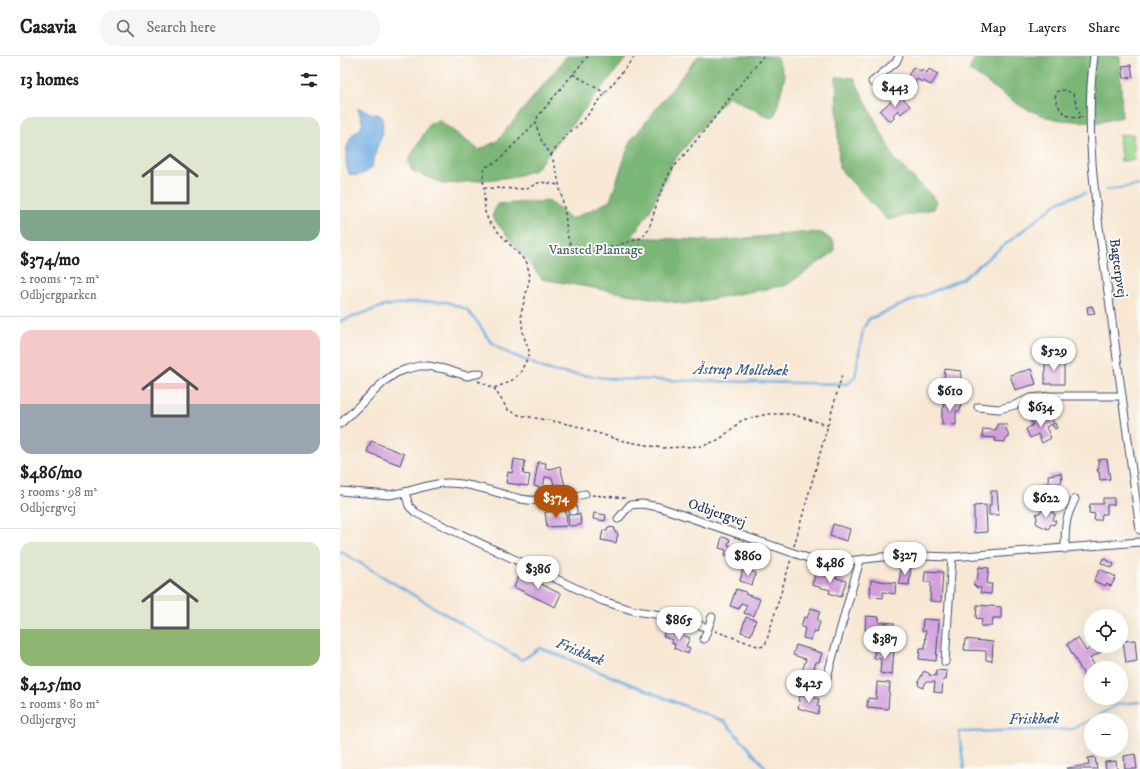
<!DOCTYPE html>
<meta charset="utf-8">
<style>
:root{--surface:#fff;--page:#f6f6f6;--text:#202124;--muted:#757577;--line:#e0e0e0;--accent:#b45309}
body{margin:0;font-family:"IM FELL DW Pica",serif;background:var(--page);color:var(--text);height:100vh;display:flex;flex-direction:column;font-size:15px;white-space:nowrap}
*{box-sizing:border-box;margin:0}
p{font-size:13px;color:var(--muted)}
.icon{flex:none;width:22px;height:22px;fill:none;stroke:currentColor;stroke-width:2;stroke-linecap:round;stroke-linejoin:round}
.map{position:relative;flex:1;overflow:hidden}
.drawer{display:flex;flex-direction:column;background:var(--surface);width:340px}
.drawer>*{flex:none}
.buttons{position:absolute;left:744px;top:553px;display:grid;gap:8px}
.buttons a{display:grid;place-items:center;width:44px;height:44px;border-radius:50%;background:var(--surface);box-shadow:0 4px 16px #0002;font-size:20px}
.price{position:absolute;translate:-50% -34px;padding:0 9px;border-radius:14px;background:#fff;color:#222;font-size:13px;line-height:26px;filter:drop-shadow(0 1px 2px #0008)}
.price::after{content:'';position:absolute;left:50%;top:24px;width:12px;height:9px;margin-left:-6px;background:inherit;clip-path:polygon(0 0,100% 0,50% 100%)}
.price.on{background:var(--accent);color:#fff}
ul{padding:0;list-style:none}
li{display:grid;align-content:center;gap:8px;height:212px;padding:0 20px}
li+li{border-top:1px solid var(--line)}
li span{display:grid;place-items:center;height:124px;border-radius:12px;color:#555}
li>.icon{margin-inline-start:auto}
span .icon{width:72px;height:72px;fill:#fffc;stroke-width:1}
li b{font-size:17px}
h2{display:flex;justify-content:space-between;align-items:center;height:48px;padding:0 20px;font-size:17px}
header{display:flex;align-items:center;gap:24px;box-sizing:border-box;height:56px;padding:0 20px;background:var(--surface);border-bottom:1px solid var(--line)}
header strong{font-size:19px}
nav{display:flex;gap:22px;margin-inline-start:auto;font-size:14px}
.search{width:280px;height:36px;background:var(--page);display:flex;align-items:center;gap:10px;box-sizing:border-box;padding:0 14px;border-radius:16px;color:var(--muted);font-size:15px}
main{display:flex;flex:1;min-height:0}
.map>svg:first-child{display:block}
.green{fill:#98d489;stroke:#5a8274}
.forest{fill:#7ab675;stroke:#4a726a}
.water{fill:#6fade1;stroke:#456ea0}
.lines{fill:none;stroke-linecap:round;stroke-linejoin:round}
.stream{stroke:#6fade1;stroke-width:2.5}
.building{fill:#d29fdb}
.minor-casing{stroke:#3c4b70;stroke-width:9}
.path{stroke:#3c4b70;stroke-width:1.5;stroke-dasharray:3 3;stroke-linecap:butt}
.minor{stroke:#fff;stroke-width:7}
.labels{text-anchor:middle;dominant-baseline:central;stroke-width:3.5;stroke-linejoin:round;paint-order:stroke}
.park-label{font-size:14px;fill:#40616b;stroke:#fdfcf7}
.street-label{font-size:14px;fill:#1b2f5e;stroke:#fdfcf7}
.water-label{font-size:15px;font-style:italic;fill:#385b8c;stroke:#fdfcf7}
</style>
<header>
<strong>Casavia</strong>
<div class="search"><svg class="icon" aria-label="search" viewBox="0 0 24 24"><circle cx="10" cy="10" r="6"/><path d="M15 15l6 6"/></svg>Search here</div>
<nav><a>Map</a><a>Layers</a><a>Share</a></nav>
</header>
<main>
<section class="drawer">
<h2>13 homes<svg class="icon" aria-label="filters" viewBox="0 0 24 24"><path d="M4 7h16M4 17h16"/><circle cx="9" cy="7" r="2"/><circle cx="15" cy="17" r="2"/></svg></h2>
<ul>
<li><span style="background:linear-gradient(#dfe7d0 75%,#7fa58c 0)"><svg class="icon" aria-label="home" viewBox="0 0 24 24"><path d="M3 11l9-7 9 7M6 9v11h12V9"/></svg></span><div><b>$374/mo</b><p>2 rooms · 72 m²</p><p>Odbjergparken</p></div></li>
<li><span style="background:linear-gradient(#f6c9c9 60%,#9aa5b1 0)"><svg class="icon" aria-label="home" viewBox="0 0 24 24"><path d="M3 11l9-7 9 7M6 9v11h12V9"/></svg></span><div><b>$486/mo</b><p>3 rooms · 98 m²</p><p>Odbjergvej</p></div></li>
<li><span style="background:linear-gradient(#dfe7d0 70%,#8fb573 0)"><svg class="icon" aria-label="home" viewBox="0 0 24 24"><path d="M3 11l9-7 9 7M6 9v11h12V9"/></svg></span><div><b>$425/mo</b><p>2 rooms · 80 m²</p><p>Odbjergvej</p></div></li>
</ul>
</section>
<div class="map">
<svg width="800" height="713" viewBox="0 0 800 713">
<rect width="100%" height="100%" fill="#fdfcf7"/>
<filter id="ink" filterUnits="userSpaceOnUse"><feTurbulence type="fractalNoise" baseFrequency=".025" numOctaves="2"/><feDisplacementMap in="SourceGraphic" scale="8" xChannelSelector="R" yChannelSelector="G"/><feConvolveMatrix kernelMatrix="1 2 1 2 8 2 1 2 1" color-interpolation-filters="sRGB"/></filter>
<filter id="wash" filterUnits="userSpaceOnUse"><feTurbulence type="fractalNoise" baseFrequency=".012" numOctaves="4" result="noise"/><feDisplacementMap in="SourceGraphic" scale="16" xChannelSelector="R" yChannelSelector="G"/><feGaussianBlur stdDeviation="0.9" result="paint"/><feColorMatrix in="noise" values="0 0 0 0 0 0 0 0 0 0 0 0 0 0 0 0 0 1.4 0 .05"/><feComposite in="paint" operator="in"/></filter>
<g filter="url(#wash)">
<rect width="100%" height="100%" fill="#f7e7d3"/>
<!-- green -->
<path class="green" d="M793,78l2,26 -14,1 -2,-26z"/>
<!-- forest -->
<g class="forest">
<path d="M227,0h61l-93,114 -22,7 -68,7 -33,-13 -4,-10 22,-38 10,-2 39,29 18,-9z"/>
<path d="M358,0h78l9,20 -10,40 -5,2 -42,-22 -54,64 -23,49 -19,28 85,4 92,-9 13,1 12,9v10l-47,33 -103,19 -142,-25 -50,-62 5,-13 52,-3 23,18 38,-18 20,-59z"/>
<path d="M636,0h144l2,61 -25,6 -45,-4 -30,-12 -53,-37z"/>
<path d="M496,21l18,1 41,82 42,41 -3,8 -47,11 -48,-52z"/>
</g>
<!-- water -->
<path class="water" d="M19,52l14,6h5l4,3c1,6 1,11 0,16 0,8 -8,14 -6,22l-3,5 -1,8c-7,6 -14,9 -23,6 -5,-13 -4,-28 4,-40 3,-4 8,-4 9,-9 1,-5 -3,-11 -4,-16z"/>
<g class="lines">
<!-- stream -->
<g class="stream">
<path d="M767,134l33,-5"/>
<path d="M0,265l44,-15 31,-4h32l19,7 12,14 12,18 14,10 39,17 14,4 58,7 233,5 7,-7 8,-48 6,-10 93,-40 98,-78 25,-8"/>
<path d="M0,495l182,109 18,-12 185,74 42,47"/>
<path d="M624,713l-5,-37 114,-3 46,-25 21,-2"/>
</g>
</g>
<g id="blocks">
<!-- building -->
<g class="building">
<path d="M791,9l2,12 -9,1 -2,-12z"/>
<path d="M573,11l8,4 1,-2 5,4 2,-4 9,5 -7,11 -8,-4 -1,1 -5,-3 -3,5 -8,-4z"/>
<path d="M559,38l11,12 -9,8 -3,-4 -5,5 2,2 -5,5 -10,-11z"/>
<path d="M752,250l3,7 -7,1 -1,-7z"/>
<rect x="705" y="303" width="19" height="25"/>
<path d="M605,313l16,2 -1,18 -11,-1 1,-5h-6z"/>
<path d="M691,313l5,15 -21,6 -5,-15z"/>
<path d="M604,344l17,2 -1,9h-4v14l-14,-1v-14h1z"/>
<path d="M700,358l2,5 8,-4 4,9 1,-1 2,5 -2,1 -3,-5 -6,3 5,11 -9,5 -4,-9 -8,4 -4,-9 7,-4 -3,-6z"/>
<path d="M657,368h10l-1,7 2,1v6h-2l-1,4 -10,-1 1,-3 -14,-1 1,-8 13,1z"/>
<path d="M31,385l33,13 -4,11 -33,-13z"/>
<path d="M174,403l11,2 -2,13 7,1 -2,11 -22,-3 2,-11 4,1z"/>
<path d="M767,403l3,20 -10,1 -1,-8h-1l-1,-3h2l-1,-9z"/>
<path d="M198,406l8,1 -1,5 5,1 10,-3 5,20 -10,2 -3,-10 -7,-1 -2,11 -9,-2z"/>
<path d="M721,417l1,9 -8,2 1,10 -18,2 -1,-8 2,-1v-2l11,-2 -1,-8z"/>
<path d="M651,435h6l2,24h-10v-10h2z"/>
<path d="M763,442h11v7h-7v9h-5l-1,6h-7l1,-6 -6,-1 1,-9h13z"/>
<path d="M646,449l1,27 -13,1v-27z"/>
<path d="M703,452l12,6v1l-2,5 3,1 -2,4 -3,-1 -2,4 -1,1 -11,-5 -1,-2 1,-3 -1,-5 5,-2z"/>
<path d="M226,455l1,15 -20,1 -2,-15z"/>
<path d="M254,457l12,2 -1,6 -12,-2z"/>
<path d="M240,458l1,11 -12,1 -1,-11z"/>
<path d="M493,468l17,5 -3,12 -17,-5z"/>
<path d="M270,471l5,1v5h3l-2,10 -15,-3 2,-10 4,1 1,-3h2z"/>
<path d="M382,481l8,2 -2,6 12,4 -3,9 -12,-3 1,-5 -7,-2z"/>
<path d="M763,502l11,6 -2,4 -11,-5z"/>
<path d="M561,510l10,1 -2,18 -10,-1z"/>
<path d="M639,511l10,1 -2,16h5l-1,10 -11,-1 1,-5h-4l-4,-4 4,-4z"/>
<path d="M403,513l13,4 -4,12 -12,-4z"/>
<path d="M760,513l16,8 -5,9 -5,-2 -1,2 -11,-5z"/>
<path d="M585,515l18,1 -2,30 -11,-1 1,-19h-7z"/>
<path d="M476,516l30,9 -5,16 -12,-4 1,-3 -18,-5z"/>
<path d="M180,518l41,20 -6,13 -41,-20z"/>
<path d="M531,524l25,3 -1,11 -12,-2v6l-13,-1z"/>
<path d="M396,533l10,3 -1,2 15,5 -6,17 -10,-3 3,-8 -6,-2 -2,6 -9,-3z"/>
<path d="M637,549l24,2v11h-8l-1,8h-11l1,-7 -6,-1z"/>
<path d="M471,552l9,3 -3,10 3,1 -3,10 -4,-1 -2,9 -8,-2 2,-10 -4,-1 3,-10 3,1z"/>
<path d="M526,560l13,1v6h2l1,-1 12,1v8l-16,-1 -1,9h-10v-8h-2z"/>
<path d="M406,561l10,3 -5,15 -10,-3z"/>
<path d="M583,563l16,1 -3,41 -17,-2 1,-11h5l1,-17h-4z"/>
<path d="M326,574l8,4 1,-2 15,6 -4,8 4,2 -2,6 -14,-6 1,-4 -4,-2 1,-2 -9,-4z"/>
<path d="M738,582l8,13 8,-5h6l3,5 -13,7 6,10h-5v8l-5,3 -19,-35z"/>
<path d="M625,583l28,3 -1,19 -6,-1v-9l-22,-1z"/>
<path d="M795,584l2,21 -11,2 -3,-22z"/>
<path d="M456,589l26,8 -3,9h-3l-4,13 -10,-3 4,-13 -13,-4z"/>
<path d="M535,593l19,1 -2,25 -12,-2 1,-14 -7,-1z"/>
<path d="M596,614l11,1 -1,9h-3l-1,13 -8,-1 1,-10h-9l-3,6 -5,-3 1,-3h-1l6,-11 6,3 -1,1 7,1z"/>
<path d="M537,626l13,1 -2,26 -21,-2 1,-9 8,1z"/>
<path d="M461,638l7,2 1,-2 2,1v2l8,2 -2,7 3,1 -2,7 -20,-6 2,-7h-2z"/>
<path d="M795,698l2,15h-12l-1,-13z"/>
<path d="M755,701l2,12h-30v-1l22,-3 -1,-7z"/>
<path d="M776,705l1,8h-11l-1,-7z"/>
</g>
</g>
</g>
<g filter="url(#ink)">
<use href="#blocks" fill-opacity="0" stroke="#3c4b70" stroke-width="1"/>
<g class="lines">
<!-- minor casing -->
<g class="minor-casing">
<g id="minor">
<path d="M754,0c-11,80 4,164 15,243 11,77 21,154 31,231"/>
<path d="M532,26l24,-20 3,-6"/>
<path d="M638,351l21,2 16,-4 15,-7 21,-2h71"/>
<path d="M0,368l46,-44 10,-7 11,-4 12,-3h9l16,3 23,7 13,-3"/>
<path d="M0,435l49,4 16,-3"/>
<path d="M245,438c-20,5 -43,9 -64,5 -22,-5 -52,-17 -75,-16 -13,0 -28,6 -41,9l4,14 7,7 187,88 32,10 39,6 34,11"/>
<path d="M230,441l3,14"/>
<path d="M278,463l12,-14 12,-1 17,3 149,51 18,3 13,1 52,-6h30l31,1 188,-15"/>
<path d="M725,493c0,-21 0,-31 10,-50"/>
<path d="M364,583l8,-22"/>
<path d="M605,606l7,-105"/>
<path d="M485,628l35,-124"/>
</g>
</g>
<!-- path -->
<g class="path">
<path d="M248,0l-50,60 -2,6 1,6 5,14 9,13 5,14 9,44 2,21 5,16 8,4 14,-2 45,-13 7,-6 4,-8 10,-31 10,-22 34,-41 59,-75"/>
<path d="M233,18l32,19"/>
<path d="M741,61c-14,3 -21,-6 -26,-18l1,-7c7,-3 11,-2 17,2l5,15 3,8h2"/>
<path d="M211,99l14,-19 17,-14 53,-66"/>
<path d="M144,132l42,1 14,-7 19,3"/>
<path d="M138,325l16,7 16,-6 10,-9 10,-20 -7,-19 -2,-20 9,-37 -3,-14 -38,-41 -4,-10 -2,-39 3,-6 13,-7 37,-38"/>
<path d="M154,332l14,22 11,5 54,10 46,15 43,8 41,-2 17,-7 22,-19 26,-6h23l37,11"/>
<path d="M252,439l34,3"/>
<path d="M454,490l48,-171"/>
<path d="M375,575l45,16 3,-1 3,-3 25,-84"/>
</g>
<!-- minor -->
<use href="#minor" class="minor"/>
</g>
</g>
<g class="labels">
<!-- park labels -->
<g class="park-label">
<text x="256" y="194">Vansted Plantage</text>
</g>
<!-- street labels -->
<g class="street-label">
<text transform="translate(778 212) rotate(82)">Bagterpvej</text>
<text transform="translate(377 457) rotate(19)">Odbjergvej</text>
</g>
<!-- water labels -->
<g class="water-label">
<text transform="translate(401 314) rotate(1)">Åstrup Møllebæk</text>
<text transform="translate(240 596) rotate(22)">Friskbæk</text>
<text transform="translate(694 663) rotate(-1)">Friskbæk</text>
</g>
</g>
</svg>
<div class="buttons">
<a><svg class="icon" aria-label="locate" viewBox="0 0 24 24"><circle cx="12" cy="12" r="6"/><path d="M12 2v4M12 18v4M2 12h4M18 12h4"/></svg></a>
<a>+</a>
<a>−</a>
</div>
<b class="price" style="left:555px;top:52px">$443</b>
<b class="price" style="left:714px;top:316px">$529</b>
<b class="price" style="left:610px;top:356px">$610</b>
<b class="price" style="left:701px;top:372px">$634</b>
<b class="price on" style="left:216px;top:463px">$374</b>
<b class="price" style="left:706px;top:463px">$622</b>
<b class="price" style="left:565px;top:520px">$327</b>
<b class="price" style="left:408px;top:521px">$860</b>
<b class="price" style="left:490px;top:528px">$486</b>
<b class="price" style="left:198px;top:534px">$386</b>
<b class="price" style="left:339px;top:585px">$865</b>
<b class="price" style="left:545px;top:604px">$387</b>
<b class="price" style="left:469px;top:648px">$425</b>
</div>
</main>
